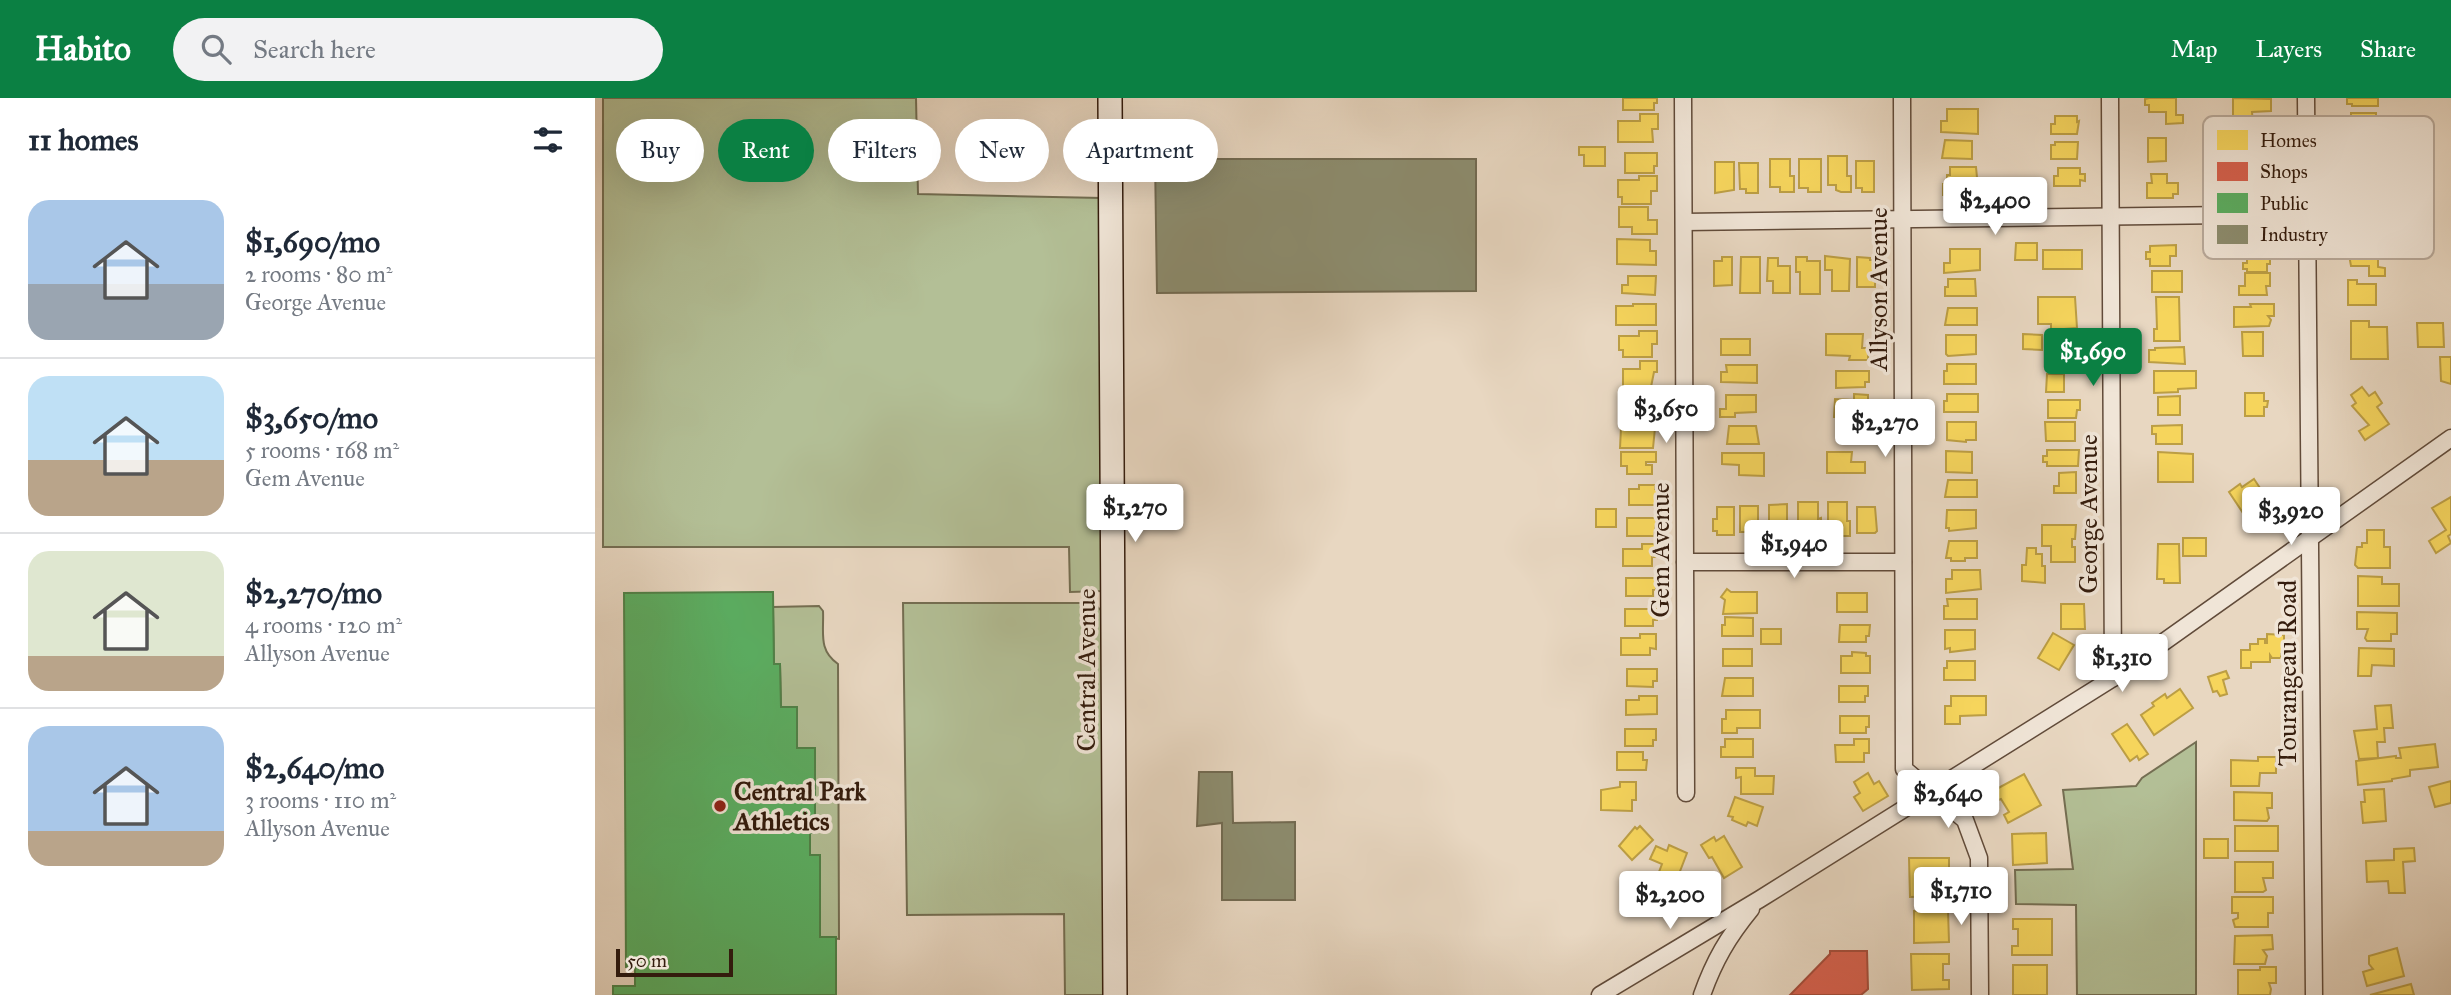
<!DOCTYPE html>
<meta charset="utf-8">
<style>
:root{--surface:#fff;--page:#f2f2f3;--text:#1f2937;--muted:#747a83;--line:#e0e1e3;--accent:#0b8043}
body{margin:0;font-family:"IM FELL Great Primer",serif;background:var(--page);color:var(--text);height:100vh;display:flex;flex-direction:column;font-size:26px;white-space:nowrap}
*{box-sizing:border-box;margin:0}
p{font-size:23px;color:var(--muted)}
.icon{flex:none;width:38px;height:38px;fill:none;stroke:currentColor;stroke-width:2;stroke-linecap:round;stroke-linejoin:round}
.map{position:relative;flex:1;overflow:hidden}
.sheet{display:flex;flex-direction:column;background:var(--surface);width:595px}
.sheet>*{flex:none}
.hud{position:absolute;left:21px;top:21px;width:665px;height:63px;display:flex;gap:14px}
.scale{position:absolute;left:21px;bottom:18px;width:117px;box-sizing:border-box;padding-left:7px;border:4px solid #341c0d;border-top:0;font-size:19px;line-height:24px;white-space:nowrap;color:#341c0d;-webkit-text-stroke:5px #f0e5d7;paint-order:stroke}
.price{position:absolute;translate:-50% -60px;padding:0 16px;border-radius:7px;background:#fff;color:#222;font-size:23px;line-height:46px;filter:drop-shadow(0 2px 4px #0008)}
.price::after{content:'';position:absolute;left:50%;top:42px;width:21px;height:16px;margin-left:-10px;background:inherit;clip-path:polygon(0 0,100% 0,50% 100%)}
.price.current{background:var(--accent);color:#fff}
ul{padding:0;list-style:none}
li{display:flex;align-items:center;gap:21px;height:175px;padding:0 28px}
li+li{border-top:2px solid var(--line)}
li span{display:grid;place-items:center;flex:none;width:196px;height:140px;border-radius:21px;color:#555}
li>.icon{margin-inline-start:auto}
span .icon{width:84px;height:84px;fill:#fffc;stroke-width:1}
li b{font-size:30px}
h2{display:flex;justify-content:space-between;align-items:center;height:84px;padding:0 28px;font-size:30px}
.tag{padding:0 24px;border-radius:32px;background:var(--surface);box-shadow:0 7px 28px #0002;font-size:24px;line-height:63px}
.tag.current{background:var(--accent);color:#fff}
header{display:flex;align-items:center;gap:42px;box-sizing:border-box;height:98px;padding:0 35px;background:var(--accent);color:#fff}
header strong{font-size:33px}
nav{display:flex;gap:38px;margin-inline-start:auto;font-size:24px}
.search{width:490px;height:63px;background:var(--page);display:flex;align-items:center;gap:18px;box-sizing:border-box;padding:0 24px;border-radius:38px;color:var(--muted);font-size:26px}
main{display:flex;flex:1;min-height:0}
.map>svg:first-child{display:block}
.green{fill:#b3bf96;stroke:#746e52;stroke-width:2}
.homes{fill:#f6d55c;stroke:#bc9e44;stroke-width:2}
.shops{fill:#d6604d;stroke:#a54c3a;stroke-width:2}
.public{fill:#5aae61;stroke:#4f8248;stroke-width:2}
.industry{fill:#8c8c6e;stroke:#726a51;stroke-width:2}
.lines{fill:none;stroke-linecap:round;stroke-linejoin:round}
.street-casing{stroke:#614b3a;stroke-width:19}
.secondary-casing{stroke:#341c0d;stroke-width:26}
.street{stroke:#f0e5d7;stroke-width:16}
.secondary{stroke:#f0e5d7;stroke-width:23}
.poi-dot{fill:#8f2418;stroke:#f0e5d7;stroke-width:2.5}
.labels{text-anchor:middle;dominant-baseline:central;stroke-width:7;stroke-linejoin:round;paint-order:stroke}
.street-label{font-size:26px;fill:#341c0d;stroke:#f0e5d7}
.poi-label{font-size:26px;font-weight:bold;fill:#341c0d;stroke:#f0e5d7;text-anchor:start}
.key{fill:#f0e5d7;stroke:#b8a99a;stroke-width:2}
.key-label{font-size:19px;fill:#341c0d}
</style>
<header>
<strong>Habito</strong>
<div class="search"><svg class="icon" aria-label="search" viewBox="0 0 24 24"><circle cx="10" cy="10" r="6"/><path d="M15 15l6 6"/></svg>Search here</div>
<nav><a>Map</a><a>Layers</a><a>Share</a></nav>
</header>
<main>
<section class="sheet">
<h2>11 homes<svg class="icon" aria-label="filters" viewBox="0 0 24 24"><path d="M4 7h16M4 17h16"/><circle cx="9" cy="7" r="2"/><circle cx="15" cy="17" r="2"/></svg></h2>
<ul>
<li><span style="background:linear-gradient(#a9c7e8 60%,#9aa5b1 0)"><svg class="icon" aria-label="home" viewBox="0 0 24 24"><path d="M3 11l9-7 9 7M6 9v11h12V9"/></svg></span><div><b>$1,690/mo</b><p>2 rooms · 80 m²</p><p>George Avenue</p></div></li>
<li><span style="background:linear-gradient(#bfe0f5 60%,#b9a48a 0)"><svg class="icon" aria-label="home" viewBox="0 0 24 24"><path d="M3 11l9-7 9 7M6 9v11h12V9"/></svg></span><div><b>$3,650/mo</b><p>5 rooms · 168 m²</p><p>Gem Avenue</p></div></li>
<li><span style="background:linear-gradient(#dfe7d0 75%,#b9a48a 0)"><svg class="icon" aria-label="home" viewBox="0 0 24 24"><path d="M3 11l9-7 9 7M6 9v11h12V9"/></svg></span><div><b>$2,270/mo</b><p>4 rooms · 120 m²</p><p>Allyson Avenue</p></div></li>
<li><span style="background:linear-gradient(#a9c7e8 75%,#b9a48a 0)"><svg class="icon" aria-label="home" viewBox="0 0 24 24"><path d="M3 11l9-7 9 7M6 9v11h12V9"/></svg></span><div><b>$2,640/mo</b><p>3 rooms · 110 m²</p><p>Allyson Avenue</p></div></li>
</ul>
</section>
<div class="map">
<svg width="1856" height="897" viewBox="0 0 1856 897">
<rect width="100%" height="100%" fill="#e8d7c1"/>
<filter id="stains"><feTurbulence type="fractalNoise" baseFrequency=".00286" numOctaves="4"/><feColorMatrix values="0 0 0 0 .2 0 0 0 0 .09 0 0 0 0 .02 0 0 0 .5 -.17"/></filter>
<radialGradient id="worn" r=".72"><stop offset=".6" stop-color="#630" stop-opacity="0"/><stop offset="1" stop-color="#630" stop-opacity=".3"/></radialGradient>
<!-- green -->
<g class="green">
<path d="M8,0h313l2,96 184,4 2,393 -34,1 -1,-45h-466z"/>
<path d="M308,505h190l11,10v382h-39l-1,-81 -157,1z"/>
<path d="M224,508l4,5c1,22 -5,39 15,53l1,275 -19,-2v-82h-10v-22h5v-85h-18v-41h-16l-1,-43h-6l-1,-57z"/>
<path d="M1601,644v253h-119l-1,-90 -60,-1 -1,-34 58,-1 -10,-79 73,-4 6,-8z"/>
</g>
<!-- homes -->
<g class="homes">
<path d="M1028,0h34v5h-3v7h-31z"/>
<path d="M1554,0h27v17h7v8l-17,1v-12h-17v-7h-4v-6z"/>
<path d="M1638,0l38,1v12l-19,1 1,12h-20z"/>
<path d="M1752,0h31v8h-26v-2h-5z"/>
<path d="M1352,11h31v25l-37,-2v-11h6z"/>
<rect x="1756" y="15" width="25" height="19"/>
<path d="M1045,16h18v15h-6l1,13h-35v-21h22z"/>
<path d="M1460,18h22v6l2,-1 -2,13h-26v-10h4z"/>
<path d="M1553,40h18v23l-18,1z"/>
<path d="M1350,42l27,1v18l-30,-1z"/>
<path d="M1460,44h23l-1,17h-26v-14h4z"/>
<path d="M984,49h26v19h-21v-11h-5z"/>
<path d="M1030,55h32v13h-3v7h-29z"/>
<path d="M1233,58h19v20h4v16h-10l-5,-2v-5h-8z"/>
<path d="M1175,61h20v17h4v16h-14v-5h-10z"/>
<path d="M1204,61h22v33h-13v-4h-9z"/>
<path d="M1261,63h18v31h-12v-4h-6z"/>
<path d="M1120,64h19v28l-19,3z"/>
<path d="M1144,65h19v30h-12v-4h-6z"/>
<path d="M1821,65h18v15l-18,1z"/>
<path d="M1355,69h26l2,21h-17l-1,7h-17v-11h4v-9h3z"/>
<path d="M1463,70h22v6h5v7l-5,-1v6h-26v-10h4z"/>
<path d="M1556,76h16v9h11v11h-5v4h-26v-15h5z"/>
<path d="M1044,78h18v15h-6v13h-29v-7h-4v-17h21z"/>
<path d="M1024,109h29v13h9v14h-25v-7h-13z"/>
<path d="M1022,141l33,1v11h6v14l-39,-1z"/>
<path d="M1421,145h21v17h-22z"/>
<path d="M1581,147v11h-6v10h-20v-7h-4v-7h4v-6z"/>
<path d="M1645,148h30v18h-3v8h-20v-3h-4v-6h4v-7h-7z"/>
<path d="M1756,148h27v21l7,1v8h-16v-10h-18l-3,-17 4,-1z"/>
<path d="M1355,151h30v21l-36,3v-10h6z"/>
<rect x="1448" y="152" width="39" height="19"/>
<path d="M1230,158l25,3 -1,32h-17v-21h-7z"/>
<path d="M1127,159h10v28l-18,1v-25h8z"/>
<path d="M1146,159h19v36h-20z"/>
<path d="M1201,159h11v4h13v33h-20v-22h-4z"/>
<path d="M1262,159l13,1v2h5v27h-18z"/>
<path d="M1173,160h10v8h12v27h-17v-12h-6z"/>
<rect x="1557" y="173" width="30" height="21"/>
<path d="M1650,175h25v13h-4l1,9h-28v-9h6z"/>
<path d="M1033,178h28l-1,19 -33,-2v-8h6z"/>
<path d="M1353,181h27l1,17h-31v-9h3z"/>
<path d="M1753,182h9v4h19v21h-28z"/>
<path d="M1443,199h37l2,31 -26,2v-6h-13z"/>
<path d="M1561,199h23l1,44h-26v-12h3z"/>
<path d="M1038,206h23v21h-40v-19h17z"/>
<path d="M1655,206h24v12h-6l3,4 -2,6 -35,1v-20h17z"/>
<path d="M1353,210h29v17h-32z"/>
<path d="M1756,223h18v6h18l1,32h-37z"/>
<path d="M1822,225h26l1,24h-26z"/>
<path d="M1044,233h18v13h-5v13h-29v-7h-4v-14h20z"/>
<path d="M1647,234h21v24h-20z"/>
<path d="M1231,236h37l-1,14h6v12h-19l1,-4 -24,-1z"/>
<path d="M1428,236l19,1v15l-19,-1z"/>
<path d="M1351,237h30v19l-28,2 -2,-2z"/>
<rect x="1126" y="241" width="29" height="16"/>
<path d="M1456,244l23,3 -4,21 -19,-1z"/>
<path d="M1589,249l1,17 -36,-2v-12h6v-2z"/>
<path d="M1845,259h11v27l-10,-3z"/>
<path d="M1045,263h17v11h-3l-3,15h-28v-18h17z"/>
<path d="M1352,266h29v20h-32v-13h3z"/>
<path d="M1131,267h31v18l-36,-1v-10h6z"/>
<path d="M1241,273h33v11h-4v5l-29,1z"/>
<path d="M1559,273h42v17l-18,1v3l-24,1z"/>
<path d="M1452,276h17v18h-18z"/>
<path d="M1767,289l7,9 6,-4 7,11 -5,4 12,17 -24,16 -6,-9 10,-6 -17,-19 4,-3 -5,-8z"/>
<path d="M1650,295h19v8h4l-1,6h-3v9h-19z"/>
<path d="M1259,296l14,1v22h-34l1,-18 19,1z"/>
<path d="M1352,296h31v18h-34v-11h3z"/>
<path d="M1131,297h30v17l-21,1v4h-15v-8h6z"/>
<path d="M1585,298v19h-22v-18z"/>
<path d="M1062,302v10h-4v7h-30v-16z"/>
<path d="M1453,302h32v10h-3l-1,8h-28z"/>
<path d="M1352,324h29v18h-10v2l-19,-2z"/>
<path d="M1450,324h30v19h-29z"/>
<rect x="1246" y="325" width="29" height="17"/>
<path d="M1587,327v19h-26v-10h-4v-8z"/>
<path d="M1134,328h27l3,18h-32z"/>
<path d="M1026,330h34l-2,20h-33z"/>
<path d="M1452,352h32l-1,16h-31v-4h-4v-6h4z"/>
<path d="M1351,353l26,1v21l-26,-1z"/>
<path d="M1026,354h35v10h-10v3h6v9h-25v-8h-6z"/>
<path d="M1232,354h25l-1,10h14v11h-38z"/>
<path d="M1563,354l35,2v28h-35z"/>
<path d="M1127,355h42v23l-25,-1v-10l-17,-1z"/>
<path d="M1481,374v21h-22v-7h5v-13z"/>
<path d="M1659,381l8,12 4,-2 4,7 -3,2 3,6 -23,15 -18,-27 11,-8 2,3z"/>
<path d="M1353,382h29v17h-32z"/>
<path d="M1044,387h16v4h4l-1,16h-29v-16h10z"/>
<path d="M1856,399v37l-3,2 3,7 -15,10 -7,-12 17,-11 -14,-22z"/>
<path d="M1203,404h20v17l3,-1v17h-14v-6h-9z"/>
<path d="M1233,404h19v19h3v15h-14v-5h-8z"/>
<path d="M1192,406v31h-11v-3h-7v-27z"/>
<path d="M1145,408h18v29h-10l-1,-3h-7z"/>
<path d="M1122,409h17v28h-17v-4h-4v-12h4z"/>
<path d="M1262,409h18l2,24 -2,2h-18z"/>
<rect x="1001" y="411" width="20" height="18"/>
<path d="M1352,412h29v18l-27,3v-3h-3z"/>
<path d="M1032,420h30l-3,18h-27z"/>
<path d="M1447,427h34l-1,14h-3v8h3v15h-24v-16h-9z"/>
<path d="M1772,432h17v17h6v21h-32l-3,-3 2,-18h5v-4h5z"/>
<rect x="1588" y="440" width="23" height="18"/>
<path d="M1354,443h28v17h-12v3h-14v-3h-5z"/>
<path d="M1047,446h15v13h-5v9h-29v-17h19z"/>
<path d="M1563,446h21l1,39h-16v-4h-7z"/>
<path d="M1432,450h9v6h6v12h3v17l-23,-2v-16h4z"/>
<path d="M1357,472h28l1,19 -35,4v-14h6z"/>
<path d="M1763,478l24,1v7h17v22h-41z"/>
<path d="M1031,480h30v12h-3v6h-27z"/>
<path d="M1132,491l4,3h26v21l-34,1 2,-14 -4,-3z"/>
<rect x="1242" y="495" width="30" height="19"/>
<path d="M1352,501h30v20h-33v-13h4z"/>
<path d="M1466,506h23l1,25h-24z"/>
<path d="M1030,511h32v11h-4v6h-28z"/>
<path d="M1762,514l40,1v21h-6v7h-24l-2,-3 3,-9h-11z"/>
<path d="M1130,519l28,1v18h-31v-11h3z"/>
<path d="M1245,527h30l-1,11h-3v6h-27z"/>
<rect x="1166" y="531" width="20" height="15"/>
<path d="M1350,532h30v19l-25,3v-4l-5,1z"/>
<path d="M1458,535l21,12 -15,25 -21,-12z"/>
<path d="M1045,536h16v15l-6,-1v7h-29v-17h19z"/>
<path d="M1672,536l17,1v19h-3v4h-9l-2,-3v7h-19v6h-10v-18h9v-6h8v-5h7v4h2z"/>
<path d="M1764,550l35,1v17l-22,-1 -1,11h-13z"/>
<rect x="1128" y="551" width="29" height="17"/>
<path d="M1257,554l14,1v3h4v17h-29v-17h11z"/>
<path d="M1352,563h28v19h-31v-12h3z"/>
<path d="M1032,571h30v12h-4v6l-26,-1z"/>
<path d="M1631,573l3,7 -6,2 4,14 -7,2 -3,-5 -4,1 -5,-15z"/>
<path d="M1130,580h28v18h-31z"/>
<path d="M1244,588h29v10h-3v6h-26z"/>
<path d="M1585,591l13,19 -39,27 -13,-20 13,-9 -2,-3 13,-9 2,4z"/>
<path d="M1044,598h18v18l-31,1v-15h13z"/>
<path d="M1356,598h35v19l-26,1v8h-15v-18h6z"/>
<path d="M1796,607l2,23h-9l1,14h-8l1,16 -19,1 -5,-28 23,-2 -2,-23z"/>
<path d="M1131,612h34v18h-23v5h-15v-14h4z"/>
<path d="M1245,618h29v11h-3v6h-26z"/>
<path d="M1532,626l21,30 -9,6 -2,-4 -7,5 -18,-27z"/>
<path d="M1030,631h31v11h-3v6h-28z"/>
<path d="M1130,641h28v18h-32v-10h4z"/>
<path d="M1259,641h15v14h-5v9h-28l-1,-17h19z"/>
<path d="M1840,646l3,23 -28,3v6l-18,3v2l-34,4 -2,-24 40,-5v2h5l-2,-10z"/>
<path d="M1022,654h26v8h4l-1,10h-29z"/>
<path d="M1663,659h18v16h-16l-1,13h-28v-26l27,1z"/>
<path d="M1141,670h19v8h19l-1,18h-32v-17l-5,1z"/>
<path d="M1273,675l6,11 5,-3 9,15 -25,15 -9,-14 6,-4 -6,-11z"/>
<path d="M1429,676l17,31 -33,18 -4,-8 5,-3 -8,-13 -5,2 -5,-9z"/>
<path d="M1856,683v22l-16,4 -6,-20z"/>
<path d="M1025,684h16v18h-4v11l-31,-1v-20l19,-3z"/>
<path d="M1789,691l2,32 -23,2 -2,-21h4l-1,-12z"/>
<path d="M1639,694l38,1v15h-5l2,10 -2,3 -33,-1z"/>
<path d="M1140,699l28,10 -6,19 -9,-4 -2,4 -14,-6 1,-3 -5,-1z"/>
<path d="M1045,728l13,14 -21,20 -13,-14 16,-19 2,2z"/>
<rect x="1640" y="728" width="43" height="25"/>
<path d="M1451,735l1,30 -34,2 -1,-31z"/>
<path d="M1129,738l18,31 -18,11 -12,-21 -3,1 -8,-13 13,-8 2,4z"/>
<rect x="1609" y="741" width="24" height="19"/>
<path d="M1074,747l18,8 -10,26 -18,-7 3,-8 -12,-5 6,-13 11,5z"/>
<path d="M1819,750l1,13 -12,1 2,31h-16l-1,-12 -21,1 -1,-21 28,-1v-11z"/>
<path d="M1314,760h40v11h-6v15h7v12l-40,1z"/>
<path d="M1640,764h38v16h-10l3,12 -3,2h-28z"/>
<path d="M1637,799h41v16h-5v14h-33l-2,-7 5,-2v-5h-6z"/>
<path d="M1353,812l1,32 -35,1v-32z"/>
<path d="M1418,821h39v36h-40v-9h6v-17h-5z"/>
<path d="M1677,837l1,14 -10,1 4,6 -2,8h-31l1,-28z"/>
<path d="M1802,850l7,28 -37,10 -4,-14 10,-3 -4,-5v-8z"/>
<path d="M1316,856h38v10h-6v16h6v9l-37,1z"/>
<rect x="1418" y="867" width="34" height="30"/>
<path d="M1665,869h16v16h-7l2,6 -1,6h-32v-25h22z"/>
<path d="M1816,886l3,11h-44z"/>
</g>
<!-- shops -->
<path class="shops" d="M1235,853h37l1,38 -7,6h-71l40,-41z"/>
<!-- public -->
<path class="public" d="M178,494l1,72h6l1,43h16v41h18v85h-5v22h10v82h16v58h-223v-9h22v-19h-9l-2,-374z"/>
<!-- industry -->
<g class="industry">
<path d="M560,61h321v132l-319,2z"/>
<path d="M604,674h33l1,51 62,-1v78h-73v-77l-25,3z"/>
</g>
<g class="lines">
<!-- street casing -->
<g class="street-casing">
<g id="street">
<path d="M1088,0l3,695"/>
<path d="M1307,0l2,671 61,51 14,38 1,137"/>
<path d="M1515,0l3,580"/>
<path d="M1711,0l8,897"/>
<path d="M1089,124l623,-8"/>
<path d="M1090,464h218"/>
<path d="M1005,897l160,-96 353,-221 338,-240"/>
<path d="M1107,897c12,-34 26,-58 49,-86"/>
</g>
</g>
<!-- secondary casing -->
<g class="secondary-casing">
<path id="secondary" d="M515,0l5,897"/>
</g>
<!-- street -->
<use href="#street" class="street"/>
<!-- secondary -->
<use href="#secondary" class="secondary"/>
</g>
<!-- markers -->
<circle class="poi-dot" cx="125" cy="708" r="7"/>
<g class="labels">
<!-- street labels -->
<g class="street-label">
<text transform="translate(1283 191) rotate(-90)">Allyson Avenue</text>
<text transform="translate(1493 416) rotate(-90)">George Avenue</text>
<text transform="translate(1065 452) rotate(-90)">Gem Avenue</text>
<text transform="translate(491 572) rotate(-90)">Central Avenue</text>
<text transform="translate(1692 575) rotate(-90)">Tourangeau Road</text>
</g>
<!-- poi labels -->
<g class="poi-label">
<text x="139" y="693">Central Park<tspan x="139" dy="30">Athletics</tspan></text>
</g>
</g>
<!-- legend -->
<rect x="1608" y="18" width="231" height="143" rx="10" class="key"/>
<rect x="1622" y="32" width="31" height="20" fill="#f6d55c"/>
<rect x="1622" y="64" width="31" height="19" fill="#d6604d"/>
<rect x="1622" y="95" width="31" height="20" fill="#5aae61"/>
<rect x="1622" y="127" width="31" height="19" fill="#8c8c6e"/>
<g class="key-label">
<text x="1665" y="49">Homes</text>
<text x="1665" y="80">Shops</text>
<text x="1665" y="112">Public</text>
<text x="1665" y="143">Industry</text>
</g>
<rect width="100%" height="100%" filter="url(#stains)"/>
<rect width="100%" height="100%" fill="url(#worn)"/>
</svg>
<div class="scale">50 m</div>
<b class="price" style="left:1400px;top:139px">$2,400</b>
<b class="price current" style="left:1498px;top:290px">$1,690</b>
<b class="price" style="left:1071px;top:347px">$3,650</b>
<b class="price" style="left:1290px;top:361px">$2,270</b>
<b class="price" style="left:540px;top:446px">$1,270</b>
<b class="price" style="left:1696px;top:449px">$3,920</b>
<b class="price" style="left:1199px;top:482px">$1,940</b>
<b class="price" style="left:1527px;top:596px">$1,310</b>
<b class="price" style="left:1353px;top:732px">$2,640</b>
<b class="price" style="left:1366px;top:829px">$1,710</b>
<b class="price" style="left:1075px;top:833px">$2,200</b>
<div class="hud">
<a class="tag">Buy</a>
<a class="tag current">Rent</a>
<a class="tag">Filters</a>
<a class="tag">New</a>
<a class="tag">Apartment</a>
</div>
</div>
</main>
